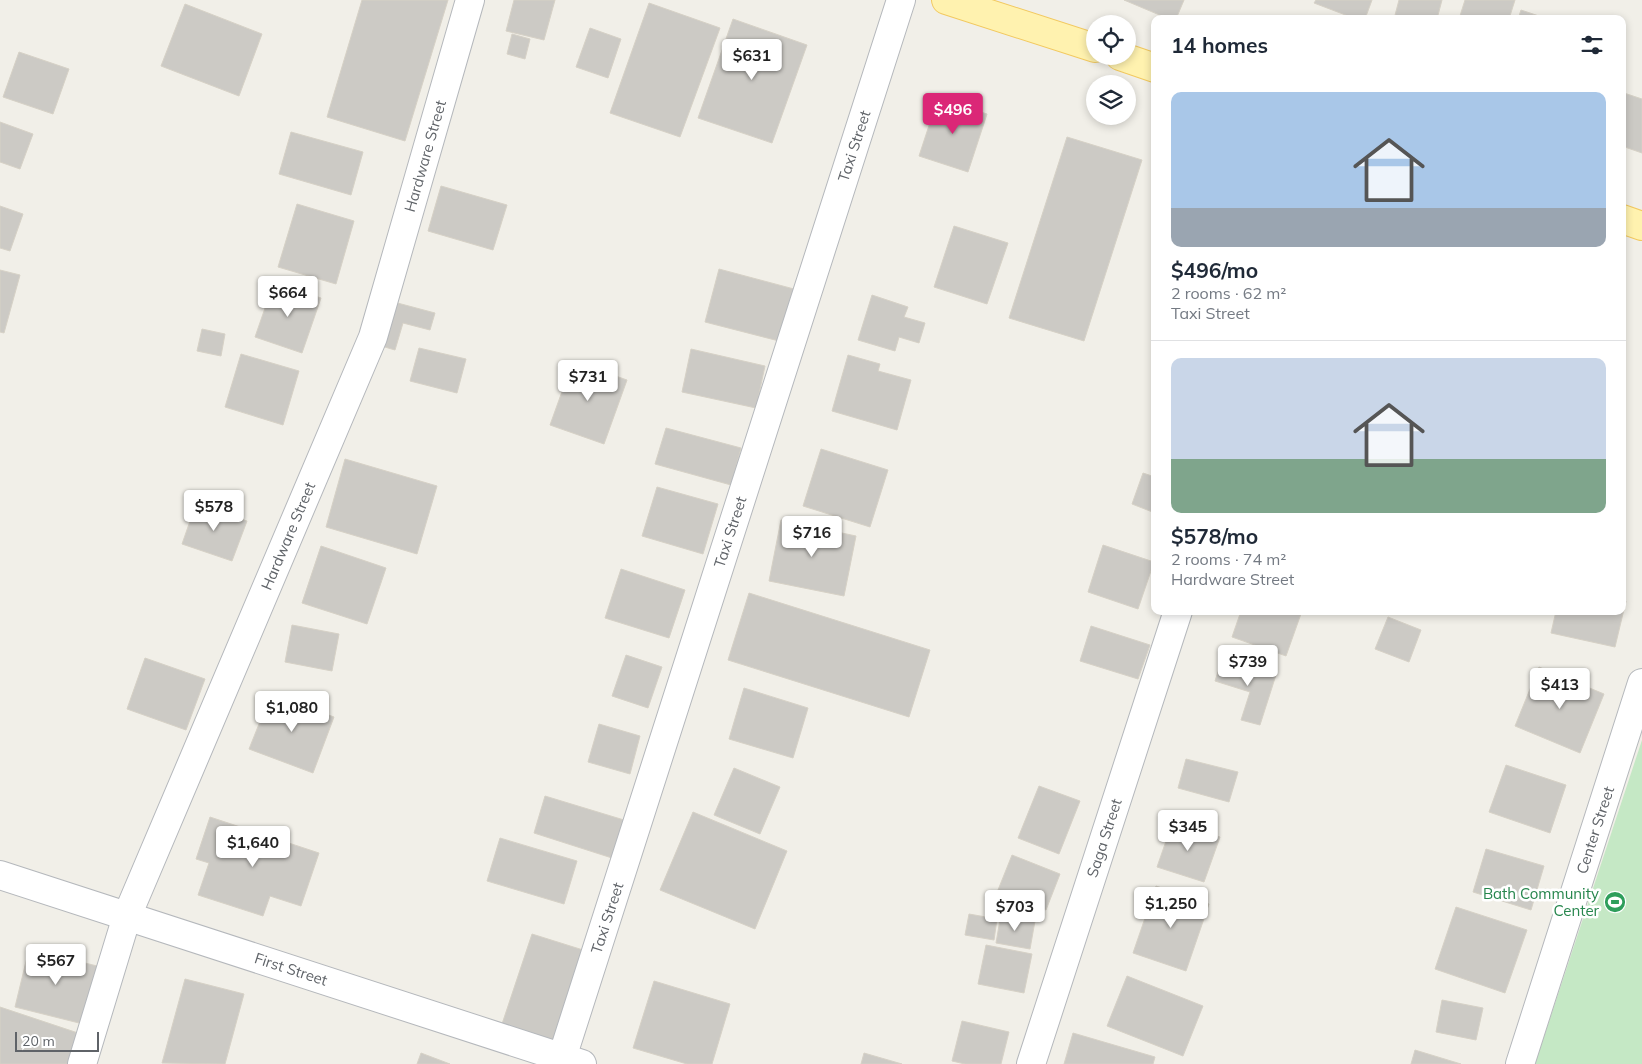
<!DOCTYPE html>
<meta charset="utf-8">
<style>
:root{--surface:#fff;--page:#f2f2f3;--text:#1f2937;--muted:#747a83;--line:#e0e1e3;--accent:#db2777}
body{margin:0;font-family:Mulish,sans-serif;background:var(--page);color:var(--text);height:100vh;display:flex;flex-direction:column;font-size:19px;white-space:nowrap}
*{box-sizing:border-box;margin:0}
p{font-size:16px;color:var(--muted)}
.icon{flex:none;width:28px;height:28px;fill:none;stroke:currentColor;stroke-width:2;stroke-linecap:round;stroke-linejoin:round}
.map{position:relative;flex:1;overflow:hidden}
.side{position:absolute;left:1151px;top:15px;width:475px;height:600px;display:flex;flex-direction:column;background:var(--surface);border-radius:10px;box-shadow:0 2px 8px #0003}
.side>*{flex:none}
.fabs{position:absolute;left:1086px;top:15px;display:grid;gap:10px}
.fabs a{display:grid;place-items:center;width:50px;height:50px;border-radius:50%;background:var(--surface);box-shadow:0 2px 8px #0003;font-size:25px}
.scale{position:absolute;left:15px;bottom:12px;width:84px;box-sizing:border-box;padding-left:5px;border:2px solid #5f6368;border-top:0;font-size:14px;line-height:18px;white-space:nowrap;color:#5f6368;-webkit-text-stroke:4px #fff;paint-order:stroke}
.price{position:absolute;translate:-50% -42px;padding:0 11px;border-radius:5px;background:#fff;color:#222;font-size:16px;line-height:32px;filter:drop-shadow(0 1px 2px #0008)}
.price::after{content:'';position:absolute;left:50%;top:30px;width:15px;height:11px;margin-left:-8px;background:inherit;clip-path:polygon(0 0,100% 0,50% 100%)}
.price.on{background:var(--accent);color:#fff}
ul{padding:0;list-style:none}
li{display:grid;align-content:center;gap:10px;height:265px;padding:0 20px}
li+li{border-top:1px solid var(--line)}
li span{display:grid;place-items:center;height:155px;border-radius:10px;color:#555}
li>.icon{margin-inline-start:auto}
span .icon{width:90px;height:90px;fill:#fffc;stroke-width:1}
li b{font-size:21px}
h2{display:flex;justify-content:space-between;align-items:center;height:60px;padding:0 20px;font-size:21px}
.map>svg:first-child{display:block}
.pitch{fill:#c5e8c5}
.building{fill:#cccac5;stroke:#d6d1c6}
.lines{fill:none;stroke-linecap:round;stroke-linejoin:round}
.minor-casing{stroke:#b5b8bc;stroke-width:30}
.primary-casing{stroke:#f2c960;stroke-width:30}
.minor{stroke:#fff;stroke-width:28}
.primary{stroke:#fff2af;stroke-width:28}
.labels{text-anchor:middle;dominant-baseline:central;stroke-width:5;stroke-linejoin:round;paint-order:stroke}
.street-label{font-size:15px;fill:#5f6368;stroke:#fff}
.leisure-label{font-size:15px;fill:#27864d;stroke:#fff;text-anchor:end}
</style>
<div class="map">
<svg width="1642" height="1064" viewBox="0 0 1642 1064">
<rect width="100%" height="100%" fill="#f1efe8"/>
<!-- pitch -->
<path class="pitch" d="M1642,740v324h-107z"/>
<!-- building -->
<g class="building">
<path d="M362,0h86l-43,141 -78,-24z"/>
<path d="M514,0h41l-11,40 -38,-9z"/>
<path d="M1124,0h60l-8,19h-7z"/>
<path d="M1316,0h56l-7,19h-9l-42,-16z"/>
<path d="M1399,0h43l-5,19h-43z"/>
<path d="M1465,0h50l-6,19h-50z"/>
<path d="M649,3l71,25 -40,109 -70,-24z"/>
<path d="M185,4l77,30 -23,62 -78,-30z"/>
<path d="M1521,10l27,9h-30z"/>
<path d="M733,19l74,26 -35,98 -74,-25z"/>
<path d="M590,28l31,11 -13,39 -32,-11z"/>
<path d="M512,34l18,5 -5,20 -18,-5z"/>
<path d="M19,52l50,17 -16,45 -50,-17z"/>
<path d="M1624,93l18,6v54l-20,-7v-47z"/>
<path d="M938,98l49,16 -19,58 -49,-16z"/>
<path d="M0,122l33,12 -13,35 -20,-7z"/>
<path d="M291,132l72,20 -12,43 -72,-21z"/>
<path d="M1067,137l75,23 -58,181 -75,-23z"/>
<path d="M441,186l66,19 -14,45 -65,-19z"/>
<path d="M297,204l57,17 -18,63 -58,-17z"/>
<path d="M0,206l23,8 -13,37 -10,-3z"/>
<path d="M954,226l54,17 -21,61 -53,-17z"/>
<path d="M719,269l75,20 -15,52 -74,-19z"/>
<path d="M0,270l20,5 -16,58 -4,-1z"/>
<path d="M274,282l47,16 -19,55 -47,-16z"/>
<path d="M872,295l36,12 -4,10 21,6 -6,20 -20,-6 -4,14 -37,-11z"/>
<path d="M390,301l45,12 -5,17 -27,-7 -8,27 -17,-5z"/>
<path d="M202,329l23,5 -4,22 -24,-5z"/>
<path d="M419,348l47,11 -9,34 -47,-12z"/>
<path d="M691,349l74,17 -9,42 -74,-16z"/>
<path d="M241,354l58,17 -16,54 -58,-18z"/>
<path d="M848,355l32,9 -2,7 33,9 -14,50 -65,-19z"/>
<path d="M573,361l54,19 -23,64 -54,-19z"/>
<path d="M666,428l75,20 -10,37 -76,-21z"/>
<path d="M821,449l67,21 -18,57 -67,-21z"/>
<path d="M345,459l92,27 -20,68 -91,-27z"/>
<path d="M1143,473l12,4v36l-23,-9z"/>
<path d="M657,487l61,17 -15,50 -61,-18z"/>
<path d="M196,504l51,17 -15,40 -50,-17z"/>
<path d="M781,520l75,16 -12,60 -75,-15z"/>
<path d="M1103,545l51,17 -16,47 -50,-17z"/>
<path d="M321,546l65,22 -19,56 -65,-21z"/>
<path d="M621,569l64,21 -16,48 -64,-20z"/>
<path d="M749,593l181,57 -21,67 -181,-57z"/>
<path d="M1622,601h4l-11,46 -64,-14 5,-22h66z"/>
<path d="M1241,611h61l-16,45 -54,-19z"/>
<path d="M1388,617l33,13 -12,32 -34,-13z"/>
<path d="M292,625l47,9 -7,37 -47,-9z"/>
<path d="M1091,626l59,19 -12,34 -58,-18z"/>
<path d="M626,655l36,12 -14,41 -36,-12z"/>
<path d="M145,658l60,21 -19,51 -59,-21z"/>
<path d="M1222,659l54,16 -16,50 -19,-5 9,-28 -35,-11z"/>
<path d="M1539,667l65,27 -24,59 -65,-27z"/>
<path d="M744,688l64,20 -15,50 -64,-19z"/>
<path d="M271,694l63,23 -21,56 -64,-24z"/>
<path d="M599,724l41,12 -10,38 -42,-12z"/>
<path d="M1186,759l52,13 -9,30 -51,-14z"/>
<path d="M1506,765l60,20 -16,48 -61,-21z"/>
<path d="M734,768l46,19 -20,47 -46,-19z"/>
<path d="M1039,786l41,15 -21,53 -41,-16z"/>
<path d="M545,796l79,24 -12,38 -78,-25z"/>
<path d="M693,812l94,39 -32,78 -95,-39z"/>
<path d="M210,817l109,36 -18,53 -31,-10 -7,20 -65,-21 11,-32 -13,-4z"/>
<path d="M1173,821l47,16 -16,45 -47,-15z"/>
<path d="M500,838l77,23 -13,43 -77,-23z"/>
<path d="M1486,849l58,17 -13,44 -58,-18z"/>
<path d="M1012,855l48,19 -14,36 -48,-20z"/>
<path d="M1156,886l53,18 -23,67 -53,-18z"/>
<path d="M1456,907l71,23 -22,63 -70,-24z"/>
<path d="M969,914l28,5 -3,21 -29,-5z"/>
<path d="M1001,914l34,7 -5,28 -34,-6z"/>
<path d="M532,934l51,16 -30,90 -51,-16z"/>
<path d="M986,945l46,9 -8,39 -46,-9z"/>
<path d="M29,949l68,17 -14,58 -68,-17z"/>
<path d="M1127,976l76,30 -20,50 -76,-30z"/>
<path d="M185,979l59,15 -19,70 -63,-1z"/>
<path d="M654,981l76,23 -18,60h-25l-54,-16z"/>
<path d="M1442,1000l41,8 -7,32 -40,-8z"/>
<path d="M0,1007l81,27 -10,30h-71z"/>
<path d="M962,1021l47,11 -8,32h-36l-13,-3z"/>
<path d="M1073,1033l82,24 -2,7h-89z"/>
<path d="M1415,1050l46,14h-50z"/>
<path d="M421,1053l29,11h-33z"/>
<path d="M864,1053l38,11h-41z"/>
</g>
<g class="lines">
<!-- minor casing -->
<g class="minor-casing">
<g id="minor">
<path d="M0,875l582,189"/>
<path d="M82,1064l45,-148 246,-579 97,-337"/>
<path d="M560,1064l341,-1064"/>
<path d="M1031,1064l147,-453"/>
<path d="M1520,1064l122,-381"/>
</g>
</g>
<!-- primary casing -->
<g class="primary-casing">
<g id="primary">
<path d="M946,0l149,48"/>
<path d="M1120,56l35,12"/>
<path d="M1622,219l20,7"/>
</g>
</g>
<!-- minor -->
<use href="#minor" class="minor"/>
<!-- primary -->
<use href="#primary" class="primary"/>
</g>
<!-- icons -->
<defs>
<g id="stadium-disc" transform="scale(1.125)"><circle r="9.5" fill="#2e9e5b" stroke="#fff"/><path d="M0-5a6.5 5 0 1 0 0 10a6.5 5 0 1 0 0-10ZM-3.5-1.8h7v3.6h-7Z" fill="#fff"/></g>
</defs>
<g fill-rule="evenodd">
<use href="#stadium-disc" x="1615" y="902"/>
</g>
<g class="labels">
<!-- street labels -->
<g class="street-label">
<text transform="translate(854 146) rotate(-72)">Taxi Street</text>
<text transform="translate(425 156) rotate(-74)">Hardware Street</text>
<text transform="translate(730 532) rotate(-72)">Taxi Street</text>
<text transform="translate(288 536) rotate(-67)">Hardware Street</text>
<text transform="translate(1595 830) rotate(-72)">Center Street</text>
<text transform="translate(1104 838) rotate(-72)">Saga Street</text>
<text transform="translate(607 918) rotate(-72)">Taxi Street</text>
<text transform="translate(291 969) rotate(18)">First Street</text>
</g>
<!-- leisure labels -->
<g class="leisure-label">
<text x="1599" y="893">Bath Community<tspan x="1599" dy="17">Center</tspan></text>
</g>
</g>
</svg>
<div class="fabs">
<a><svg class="icon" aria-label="locate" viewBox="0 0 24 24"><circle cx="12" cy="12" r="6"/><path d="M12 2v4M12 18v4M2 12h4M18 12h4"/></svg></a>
<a><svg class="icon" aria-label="layers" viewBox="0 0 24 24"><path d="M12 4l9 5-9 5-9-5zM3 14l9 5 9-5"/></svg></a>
</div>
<div class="scale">20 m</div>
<b class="price" style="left:752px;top:81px">$631</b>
<b class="price on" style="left:953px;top:135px">$496</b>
<b class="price" style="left:288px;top:318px">$664</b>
<b class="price" style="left:588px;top:402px">$731</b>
<b class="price" style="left:214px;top:532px">$578</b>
<b class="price" style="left:812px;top:558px">$716</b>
<b class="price" style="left:1248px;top:687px">$739</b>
<b class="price" style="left:1560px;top:710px">$413</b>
<b class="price" style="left:292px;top:733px">$1,080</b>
<b class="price" style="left:1188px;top:852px">$345</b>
<b class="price" style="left:253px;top:868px">$1,640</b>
<b class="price" style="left:1171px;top:929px">$1,250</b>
<b class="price" style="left:1015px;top:932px">$703</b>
<b class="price" style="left:56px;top:986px">$567</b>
<section class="side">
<h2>14 homes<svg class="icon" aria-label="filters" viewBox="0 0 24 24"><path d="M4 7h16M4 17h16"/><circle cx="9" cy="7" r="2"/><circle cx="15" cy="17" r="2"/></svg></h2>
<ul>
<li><span style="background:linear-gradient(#a9c7e8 75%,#9aa5b1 0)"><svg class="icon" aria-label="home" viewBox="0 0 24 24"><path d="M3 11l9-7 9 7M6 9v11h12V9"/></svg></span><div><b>$496/mo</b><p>2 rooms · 62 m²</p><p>Taxi Street</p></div></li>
<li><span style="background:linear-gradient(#c9d6e8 65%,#7fa58c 0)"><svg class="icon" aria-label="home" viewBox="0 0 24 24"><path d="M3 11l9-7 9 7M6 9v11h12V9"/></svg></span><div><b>$578/mo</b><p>2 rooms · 74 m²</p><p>Hardware Street</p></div></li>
</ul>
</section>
</div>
